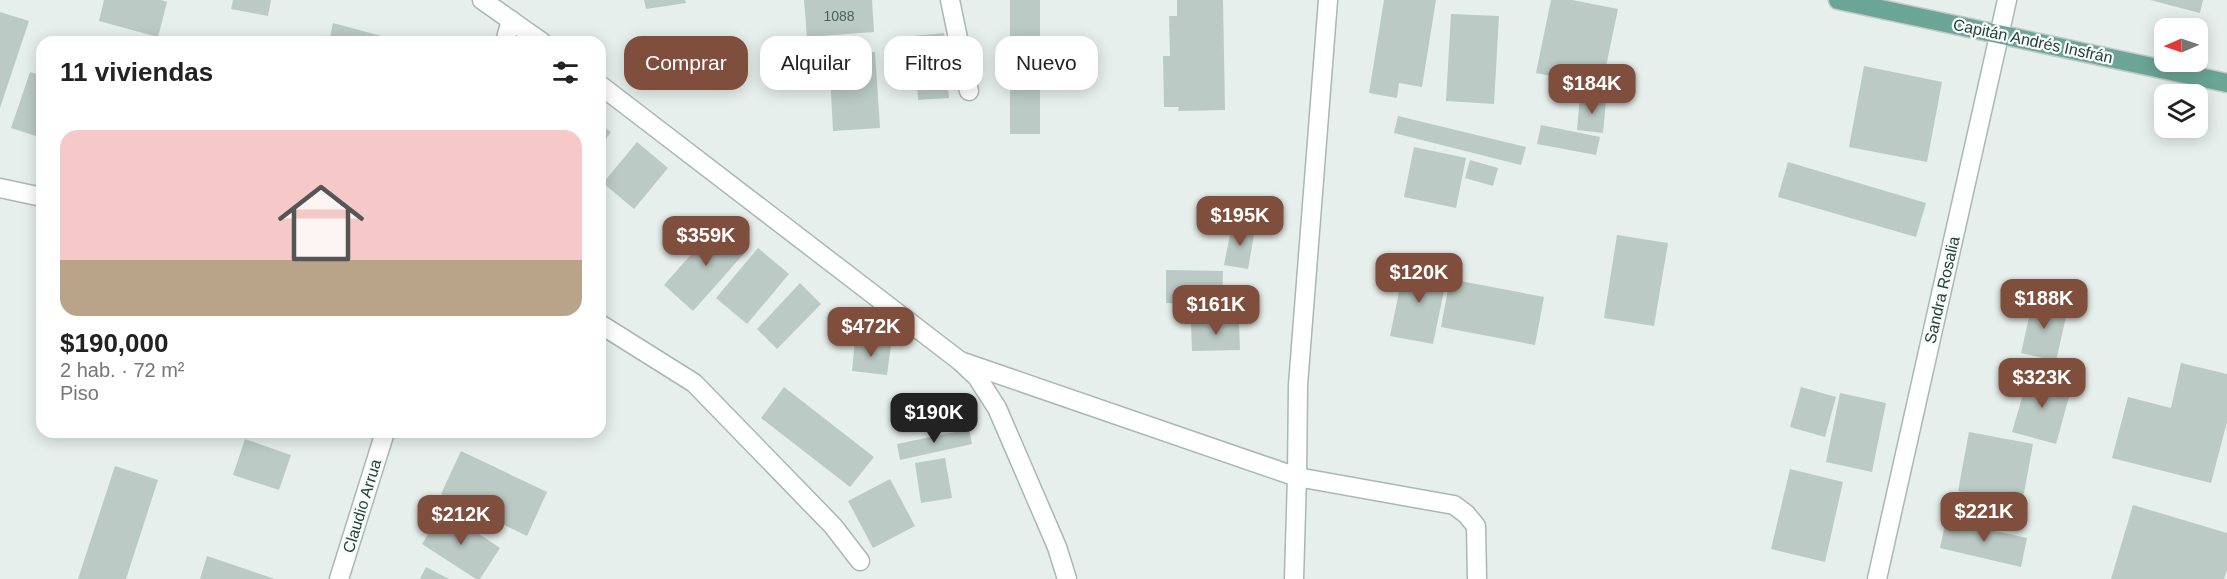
<!DOCTYPE html>
<html lang="es">
<meta charset="utf-8">
<style>
:root{--surface:#fff;--page:#f2f2f2;--text:#222;--muted:#767676;--line:#e0e0e0;--accent:#804e3d}
body{margin:0;font-family:Helvetica,sans-serif;background:var(--page);color:var(--text);height:100vh;display:flex;flex-direction:column;font-size:22px;white-space:nowrap}
*{box-sizing:border-box;margin:0}
p{font-size:20px;color:var(--muted)}
.icon{flex:none;width:33px;height:33px;fill:none;stroke:currentColor;stroke-width:2;stroke-linecap:round;stroke-linejoin:round}
.map{position:relative;flex:1;overflow:hidden}
.panel{position:absolute;left:36px;top:36px;width:570px;height:402px;display:flex;flex-direction:column;background:var(--surface);border-radius:18px;box-shadow:0 3px 15px #0003}
.panel>*{flex:none}
.guide{position:absolute;left:624px;top:36px;width:570px;height:54px;display:flex;gap:12px}
.needle{width:39px;rotate:268deg}
.fabs{position:absolute;left:2154px;top:18px;display:grid;gap:12px}
.fabs a{display:grid;place-items:center;width:54px;height:54px;border-radius:12px;background:var(--surface);box-shadow:0 3px 15px #0003;font-size:30px}
.price{position:absolute;translate:-50% -51px;padding:0 14px;border-radius:12px;background:var(--accent);color:#fff;font-size:20px;line-height:39px;filter:drop-shadow(0 2px 3px #0008)}
.price::after{content:'';position:absolute;left:50%;top:36px;width:18px;height:14px;margin-left:-9px;background:inherit;clip-path:polygon(0 0,100% 0,50% 100%)}
.price.on{background:#222;color:#fff}
ul{padding:0;list-style:none}
li{display:grid;align-content:center;gap:12px;height:318px;padding:0 24px}
li+li{border-top:2px solid var(--line)}
li span{display:grid;place-items:center;height:186px;border-radius:18px;color:#555}
li>.icon{margin-inline-start:auto}
span .icon{width:108px;height:108px;fill:#fffc;stroke-width:1}
li b{font-size:26px}
h2{display:flex;justify-content:space-between;align-items:center;height:72px;padding:0 24px;font-size:26px}
.chip{padding:0 21px;border-radius:18px;background:var(--surface);box-shadow:0 3px 15px #0003;font-size:21px;line-height:54px}
.chip.on{background:var(--accent);color:#fff}
.map>svg:first-child{display:block}
.building{fill:#bbcac4}
.lines{fill:none;stroke-linecap:round;stroke-linejoin:round}
.minor-casing{stroke:#a8b8b2;stroke-width:21}
.major-casing{stroke:#c2cac8;stroke-width:21}
.minor{stroke:#fff;stroke-width:18}
.major{stroke:#6aa596;stroke-width:18}
.labels{text-anchor:middle;dominant-baseline:central;stroke-width:4.5;stroke-linejoin:round;paint-order:stroke}
.number-label{font-size:14px;fill:#4a645c}
.street-label{font-size:16px;fill:#24423a;stroke:#f7fbf9}
</style>
<div class="map">
<svg width="2227" height="579" viewBox="0 0 2227 579">
<rect width="100%" height="100%" fill="#e6efeb"/>
<!-- building -->
<g class="building">
<path d="M104,0h57l6,2 -9,35 -59,-16z"/>
<path d="M233,0h38l-3,16 -37,-7z"/>
<path d="M644,0h41l1,3 -40,6z"/>
<path d="M804,0h68l2,32 -67,5z"/>
<rect x="1010" y="0" width="30" height="134"/>
<path d="M1177,0h46l2,110 -47,1 1,-4h-15l-1,-51h7l-1,-40h8z"/>
<path d="M1384,0h52l-14,87 -23,-4 -2,15 -28,-5z"/>
<path d="M1551,0h21l46,9 -16,77 -66,-13z"/>
<path d="M2150,0h53l-3,13z"/>
<path d="M0,12l29,9 -29,87z"/>
<path d="M1451,14l48,2 -5,88 -48,-3z"/>
<path d="M333,23l67,18v1h-71z"/>
<path d="M944,33l5,65 -31,2 -4,-64z"/>
<path d="M875,52l5,76 -47,3 -4,-76z"/>
<path d="M1864,66l78,16 -15,80 -78,-15z"/>
<path d="M30,72l12,4v62l-31,-10z"/>
<path d="M1580,97l26,3 -3,33 -26,-3z"/>
<path d="M1398,116l128,31 -5,18 -127,-32z"/>
<path d="M600,124l11,8 -11,15z"/>
<path d="M1541,125l59,12 -4,18 -59,-11z"/>
<path d="M637,142l31,26 -34,41 -31,-26z"/>
<path d="M1414,147l52,11 -10,50 -52,-11z"/>
<path d="M1470,160l28,8 -5,18 -28,-8z"/>
<path d="M1788,162l138,41 -10,34 -138,-40z"/>
<path d="M719,223l29,26 -55,62 -29,-26z"/>
<path d="M1232,225l23,4 -7,40 -24,-4z"/>
<path d="M1617,235l51,8 -14,83 -50,-8z"/>
<path d="M758,248l31,26 -42,50 -31,-26z"/>
<path d="M1405,263l43,8 -15,73 -43,-8z"/>
<path d="M1166,270l57,1 -1,34 -56,-2z"/>
<path d="M1450,279l94,18 -9,48 -94,-18z"/>
<path d="M800,283l21,21 -44,45 -20,-20z"/>
<path d="M2033,300l35,8 -12,53 -35,-8z"/>
<path d="M1239,320l1,30 -48,1 -1,-29z"/>
<path d="M855,341l36,4 -4,30 -35,-4z"/>
<path d="M2181,363l46,11v48l-16,61 -99,-25 16,-61 43,11z"/>
<path d="M2029,374l43,12 -16,58 -44,-12z"/>
<path d="M784,387l90,70 -24,30 -89,-69z"/>
<path d="M1801,387l35,10 -11,40 -35,-10z"/>
<path d="M1840,393l46,10 -14,69 -46,-10z"/>
<path d="M969,429l3,15 -72,16 -3,-16z"/>
<path d="M1969,432l64,12 -11,60 -64,-13z"/>
<path d="M245,439l46,16 -12,35 -46,-15z"/>
<path d="M461,451l86,41 -20,44 -86,-42z"/>
<path d="M945,458l7,40 -31,5 -6,-40z"/>
<path d="M115,466l43,14 -32,99h-48z"/>
<path d="M1790,469l53,13 -18,80 -54,-13z"/>
<path d="M890,479l25,47 -42,22 -25,-47z"/>
<path d="M2133,505l94,28v37l-3,9h-113z"/>
<path d="M443,510l57,38 -20,31h-4l-54,-35z"/>
<path d="M1946,520l81,18 -6,29 -81,-19z"/>
<path d="M207,556l68,23h-75z"/>
<path d="M426,567l23,12h-29z"/>
</g>
<g class="lines">
<!-- minor casing -->
<g class="minor-casing">
<g id="minor">
<path d="M482,0l60,42"/>
<path d="M950,0l19,91"/>
<path d="M505,42l6,-22"/>
<path d="M600,85l360,276 17,16 20,31 60,139 10,32"/>
<path d="M0,188l42,9"/>
<path d="M600,324l94,59 139,143 27,35"/>
<path d="M960,361l337,116 1,-92 30,-385"/>
<path d="M339,579l46,-147"/>
<path d="M1294,579l3,-102 157,28 12,9 10,12 1,53"/>
<path d="M1877,579l130,-579"/>
</g>
</g>
<!-- major casing -->
<g class="major-casing">
<path id="major" d="M1838,0l389,83"/>
</g>
<!-- minor -->
<use href="#minor" class="minor"/>
<!-- major -->
<use href="#major" class="major"/>
</g>
<g class="labels">
<!-- number labels -->
<g class="number-label">
<text x="839" y="16">1088</text>
</g>
<!-- street labels -->
<g class="street-label">
<text transform="translate(2033 41) rotate(12)">Capitán Andrés Insfrán</text>
<text transform="translate(1942 290) rotate(-77)">Sandra Rosalia</text>
<text transform="translate(362 506) rotate(-73)">Claudio Arrua</text>
</g>
</g>
</svg>
<div class="fabs">
<a><svg class="needle" viewBox="-14 -14 28 28"><path d="M0-13l5 13h-10z" fill="#e53935"/><path d="M0 13l5-13h-10z" fill="#767676"/></svg></a>
<a><svg class="icon" aria-label="layers" viewBox="0 0 24 24"><path d="M12 4l9 5-9 5-9-5zM3 14l9 5 9-5"/></svg></a>
</div>
<b class="price" style="left:1592px;top:115px">$184K</b>
<b class="price" style="left:1240px;top:247px">$195K</b>
<b class="price" style="left:706px;top:267px">$359K</b>
<b class="price" style="left:1419px;top:304px">$120K</b>
<b class="price" style="left:2044px;top:330px">$188K</b>
<b class="price" style="left:1216px;top:336px">$161K</b>
<b class="price" style="left:871px;top:358px">$472K</b>
<b class="price" style="left:2042px;top:409px">$323K</b>
<b class="price on" style="left:934px;top:444px">$190K</b>
<b class="price" style="left:1984px;top:543px">$221K</b>
<b class="price" style="left:461px;top:546px">$212K</b>
<div class="guide">
<a class="chip on">Comprar</a>
<a class="chip">Alquilar</a>
<a class="chip">Filtros</a>
<a class="chip">Nuevo</a>
</div>
<section class="panel">
<h2>11 viviendas<svg class="icon" aria-label="filters" viewBox="0 0 24 24"><path d="M4 7h16M4 17h16"/><circle cx="9" cy="7" r="2"/><circle cx="15" cy="17" r="2"/></svg></h2>
<ul>
<li><span style="background:linear-gradient(#f6c9c9 70%,#b9a48a 0)"><svg class="icon" aria-label="home" viewBox="0 0 24 24"><path d="M3 11l9-7 9 7M6 9v11h12V9"/></svg></span><div><b>$190,000</b><p>2 hab. · 72 m²</p><p>Piso</p></div></li>
</ul>
</section>
</div>
